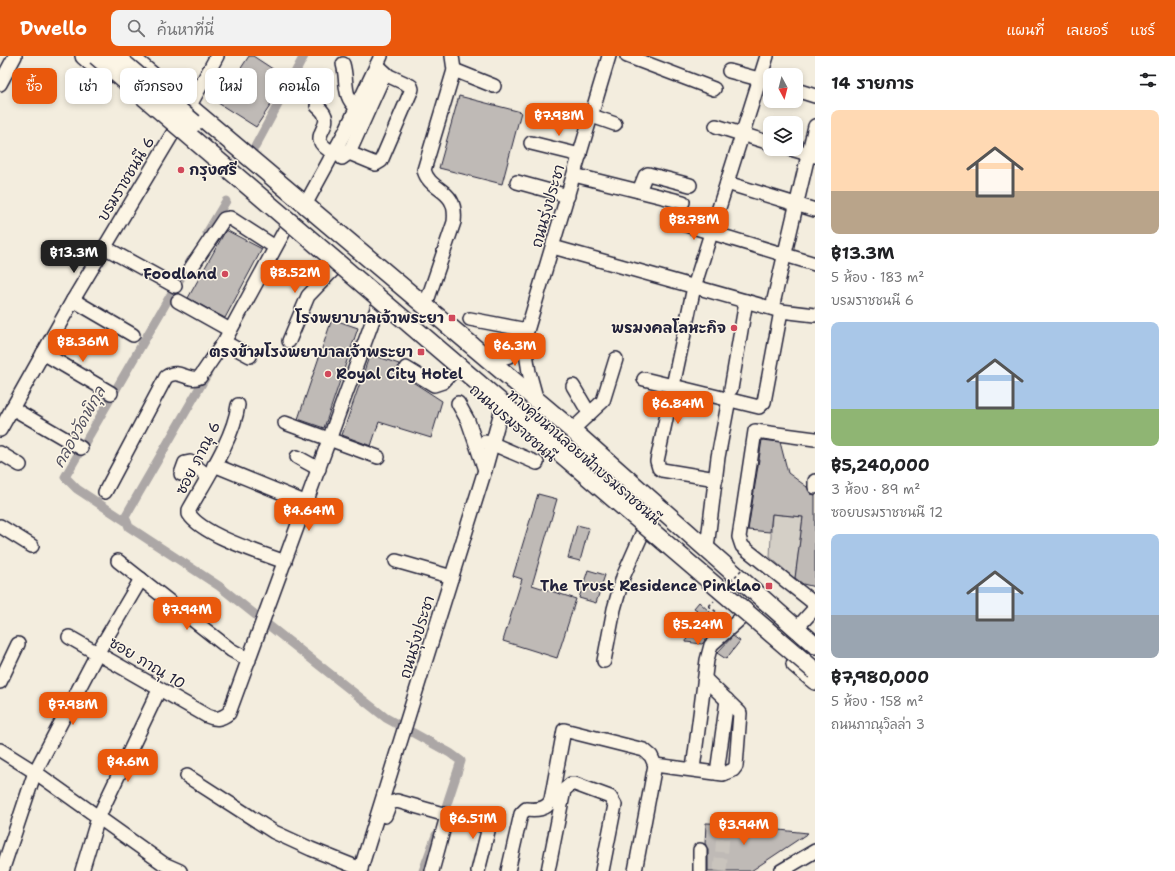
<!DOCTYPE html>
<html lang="th">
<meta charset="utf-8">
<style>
:root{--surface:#fff;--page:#f2f2f2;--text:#202124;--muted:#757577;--accent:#ea580c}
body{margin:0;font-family:"Shantell Sans","Playpen Sans Thai",sans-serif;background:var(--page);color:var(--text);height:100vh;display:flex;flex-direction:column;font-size:15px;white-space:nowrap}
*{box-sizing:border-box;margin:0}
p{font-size:13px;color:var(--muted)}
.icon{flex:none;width:22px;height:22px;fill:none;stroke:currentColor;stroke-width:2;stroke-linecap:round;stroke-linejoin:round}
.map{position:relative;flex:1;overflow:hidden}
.drawer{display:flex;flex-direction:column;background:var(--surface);width:360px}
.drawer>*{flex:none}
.guide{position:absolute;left:12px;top:12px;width:380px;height:36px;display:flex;gap:8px}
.needle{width:26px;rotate:173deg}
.controls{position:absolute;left:763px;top:12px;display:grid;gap:8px}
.controls a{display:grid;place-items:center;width:40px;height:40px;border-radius:8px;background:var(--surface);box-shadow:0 2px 6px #0003;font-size:20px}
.price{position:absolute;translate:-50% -34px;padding:0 9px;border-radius:8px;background:var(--accent);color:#fff;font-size:13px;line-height:26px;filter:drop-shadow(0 1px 2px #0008)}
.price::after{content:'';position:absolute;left:50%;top:24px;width:12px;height:9px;margin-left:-6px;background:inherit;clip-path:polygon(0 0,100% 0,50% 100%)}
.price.selected{background:#222;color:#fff}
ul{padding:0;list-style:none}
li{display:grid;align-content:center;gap:8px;height:212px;padding:0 16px}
li span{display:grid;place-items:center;height:124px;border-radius:8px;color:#555}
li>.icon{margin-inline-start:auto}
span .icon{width:72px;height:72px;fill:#fffc;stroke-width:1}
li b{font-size:17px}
h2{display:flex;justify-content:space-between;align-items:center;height:48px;padding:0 16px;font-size:17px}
.tag{padding:0 14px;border-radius:8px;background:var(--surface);box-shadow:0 2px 6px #0003;font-size:14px;line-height:36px}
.tag.selected{background:var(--accent);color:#fff}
header{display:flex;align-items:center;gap:24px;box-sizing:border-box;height:56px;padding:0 20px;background:var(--accent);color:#fff}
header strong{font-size:19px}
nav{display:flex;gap:22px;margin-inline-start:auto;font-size:14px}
.search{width:280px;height:36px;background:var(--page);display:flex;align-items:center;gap:10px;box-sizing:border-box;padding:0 14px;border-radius:8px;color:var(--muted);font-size:15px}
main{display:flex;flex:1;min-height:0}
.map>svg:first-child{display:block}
.green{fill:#d4cfc6;stroke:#7b7880}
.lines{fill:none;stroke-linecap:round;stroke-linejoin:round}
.canal{stroke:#aca7a6;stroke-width:9}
.building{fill:#bfbab6;stroke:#22223b}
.minor-tunnel{stroke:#c9c4bd;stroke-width:13;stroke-dasharray:13 6;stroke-linecap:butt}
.minor-casing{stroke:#22223b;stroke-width:16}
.major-casing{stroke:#22223b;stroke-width:20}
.path{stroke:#22223b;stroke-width:1.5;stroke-dasharray:3 3;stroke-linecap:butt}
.minor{stroke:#fcf5e5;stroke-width:13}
.major{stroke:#fcf5e5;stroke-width:17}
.major-bridge-casing{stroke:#22223b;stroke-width:20;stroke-linecap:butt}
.path-bridge{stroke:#22223b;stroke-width:1.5;stroke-dasharray:3 3;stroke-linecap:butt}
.major-bridge{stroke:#fcf5e5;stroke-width:17}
.poi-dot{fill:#d1495b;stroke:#fcf5e5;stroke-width:1.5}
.labels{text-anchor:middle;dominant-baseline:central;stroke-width:3;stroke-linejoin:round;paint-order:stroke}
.poi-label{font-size:15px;font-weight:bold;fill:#22223b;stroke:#fcf5e5;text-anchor:end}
.street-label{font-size:15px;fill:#22223b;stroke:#fcf5e5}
.water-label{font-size:16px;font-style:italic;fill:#525160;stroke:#fcf5e5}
</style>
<header>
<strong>Dwello</strong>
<div class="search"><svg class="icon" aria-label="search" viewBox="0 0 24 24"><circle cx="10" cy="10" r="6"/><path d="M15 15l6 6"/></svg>ค้นหาที่นี่</div>
<nav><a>แผนที่</a><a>เลเยอร์</a><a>แชร์</a></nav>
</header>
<main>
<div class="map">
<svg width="815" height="815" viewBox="0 0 815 815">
<rect width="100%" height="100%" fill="#f3edde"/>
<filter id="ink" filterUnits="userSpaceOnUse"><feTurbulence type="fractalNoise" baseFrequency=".025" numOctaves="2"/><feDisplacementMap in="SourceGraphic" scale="8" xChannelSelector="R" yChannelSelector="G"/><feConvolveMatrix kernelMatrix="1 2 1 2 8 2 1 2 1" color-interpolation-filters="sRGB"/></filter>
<g filter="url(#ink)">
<!-- green -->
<path class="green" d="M772,458l31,3 -8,62 -25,-22z"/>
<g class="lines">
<!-- canal -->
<g class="canal">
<path d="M255,91l49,-91"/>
<path d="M207,177l19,-32"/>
<path d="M208,317l-83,144 4,10 90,59 167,132 64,35 11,8 -19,58"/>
<path d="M127,466l-50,-33 -12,-12 126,-217"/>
<path d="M423,815l13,-36"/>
</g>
</g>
<!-- building -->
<g class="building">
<path d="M249,0h4l35,23 -32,48 -38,-24z"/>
<path d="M459,40l62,16 -19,72 -63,-16z"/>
<path d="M226,174l36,19 -37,69 -37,-20z"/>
<path d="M332,263l26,9 -34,100 -26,-9z"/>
<path d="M370,298l29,10 -1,4 4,7 40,26 -11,37 -52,-16 -8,24 -29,-11z"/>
<path d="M762,384l18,2 8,31 19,14 4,7 4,1v92l-12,-3 -8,-6 8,-61 -31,-3 -2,18 -22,-2z"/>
<path d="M538,438l19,5 -25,86 44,14 -19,59 -54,-17 19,-62 -9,-3z"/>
<path d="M577,469l12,3 -9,33 -12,-3z"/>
<path d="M588,514l17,5 -9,28 -17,-5z"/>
<path d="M699,546l22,20 -19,22 -16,-2 3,-19 -2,-2 10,-11 -3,-2z"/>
<path d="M733,580l7,5 -14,18 -9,-6z"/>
<path d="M706,767l35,1v2l67,7 -57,38h-43v-21l-3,-6z"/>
</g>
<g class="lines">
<!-- minor-tunnel -->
<path class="minor-tunnel" d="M720,815l4,-46"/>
<!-- minor casing -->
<g class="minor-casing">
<g id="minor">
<path d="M627,0l87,33"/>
<path d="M343,8c5,17 -1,32 14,44"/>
<path d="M454,14l40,16"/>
<path d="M729,15l41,11"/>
<path d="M0,28l15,-28"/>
<path d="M796,34l19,6"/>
<path d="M317,50c26,21 -18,29 17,47"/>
<path d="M189,51l28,-51"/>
<path d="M592,60l23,8"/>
<path d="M716,70l54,17"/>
<path d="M531,87l49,12"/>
<path d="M337,92l39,16 5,-3 31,-72 -1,-3 -22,-10 -12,-11"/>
<path d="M791,93l24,7"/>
<path d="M342,102l7,-5 36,-80"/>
<path d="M574,119l109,27"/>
<path d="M517,126l51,14"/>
<path d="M727,127l88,27"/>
<path d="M639,135l6,-15 3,-2 42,11"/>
<path d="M305,149l41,-75 35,-74"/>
<path d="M683,168l132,40"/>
<path d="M104,191l71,39"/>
<path d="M553,191l228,64 34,4"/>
<path d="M191,212l33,-49 6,-1 45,29"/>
<path d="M73,244l60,35"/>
<path d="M178,245l52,29"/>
<path d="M425,251l29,-85c4,-35 -24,-29 -30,-52l30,-100 -2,-14"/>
<path d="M772,252l43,-182"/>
<path d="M470,263l57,11"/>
<path d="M289,285l19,-45 26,-27"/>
<path d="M524,285l5,31 8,29"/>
<path d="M224,286l26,14"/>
<path d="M43,297l68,40"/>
<path d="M488,302c19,1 26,-1 36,-17l85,-285"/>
<path d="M406,312l28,17 9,-3 10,-11"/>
<path d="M644,323l115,28 5,-5 17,-91"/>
<path d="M573,330l16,27"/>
<path d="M731,333l15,-88"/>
<path d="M458,347l10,18 17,49"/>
<path d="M238,349c-4,33 -33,76 -49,105v4c13,21 72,39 96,48"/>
<path d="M12,352l69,40"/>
<path d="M285,367l93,34"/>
<path d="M0,374l73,-130 100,-167"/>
<path d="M572,374l31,-29 13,-42"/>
<path d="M815,383l-60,-8 -16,106 3,9 73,58"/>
<path d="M485,386l8,2 44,19"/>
<path d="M0,397l20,12"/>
<path d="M297,401l22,12"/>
<path d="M214,409l93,38"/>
<path d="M181,418l4,-11 5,-1 18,14"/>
<path d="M716,423l-54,-9 -3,-2 -2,-7 37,-174 73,-231"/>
<path d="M815,425v6"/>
<path d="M105,436l61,-115c13,-10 22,6 34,0l24,-35 62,-114"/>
<path d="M0,470l32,20"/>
<path d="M707,492l11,-91 11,-58"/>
<path d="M118,505l113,89 18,10"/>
<path d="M396,505l56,16"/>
<path d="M796,573l19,-21"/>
<path d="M69,581l138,79c9,4 14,3 22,-3l149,-407"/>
<path d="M604,605l10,-52 9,-32 19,-43"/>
<path d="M0,626l18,-38"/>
<path d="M0,694l35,22 129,92 16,7"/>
<path d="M693,713l14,-109 4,-15 30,-27"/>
<path d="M717,717l10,-73"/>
<path d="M187,720l87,56 37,17 50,20"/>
<path d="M385,760l5,-13 7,-2 88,25 3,5 -10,40"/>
<path d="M2,815l33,-99 63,-120 43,-73"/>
<path d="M82,815l16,-53 61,-128"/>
<path d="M360,815l125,-401 16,-58"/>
<path d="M432,815l15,-55"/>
<path d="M508,815l13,-57 5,-5c10,1 21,1 25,-9l13,-70 80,20 7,6 4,9 68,9 10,-4 3,-4 4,-53 -35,-34"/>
<path d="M548,815l16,-81 7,-6h4l35,13 5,8 -13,66"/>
<path d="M635,815l20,-106"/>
<path d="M700,815v-21"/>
<path d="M781,815l34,-20"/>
</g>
</g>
<!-- major casing -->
<g class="major-casing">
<g id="major">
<path d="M84,0l22,19"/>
<path d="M129,0l443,374 243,215"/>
<path d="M795,608l20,17"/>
</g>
</g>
<!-- path -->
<path class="path" d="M709,550l11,9"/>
<!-- minor -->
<use href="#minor" class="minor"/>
<!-- major -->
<use href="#major" class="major"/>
<!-- major-bridge casing -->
<g class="major-bridge-casing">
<g id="major-bridge">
<path d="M96,0l719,615"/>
<path d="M115,0l79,67"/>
</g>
</g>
<!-- path-bridge -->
<g class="path-bridge">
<path d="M731,525l12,-13"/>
<path d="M709,550l5,-5"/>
</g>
<!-- major-bridge -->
<use href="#major-bridge" class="major-bridge"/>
</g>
</g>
<!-- markers -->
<g class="poi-dot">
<circle cx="181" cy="114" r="4"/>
<circle cx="225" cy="218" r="4"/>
<rect x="448" y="258" width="8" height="8" rx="2"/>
<circle cx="734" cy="272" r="4"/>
<rect x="417" y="292" width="8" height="8" rx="2"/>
<circle cx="328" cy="318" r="4"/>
<rect x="765" y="526" width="8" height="8" rx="2"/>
</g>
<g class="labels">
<!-- poi labels -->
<g class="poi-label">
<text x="189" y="114" text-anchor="start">กรุงศรี</text>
<text x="217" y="218">Foodland</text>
<text x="444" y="262">โรงพยาบาลเจ้าพระยา</text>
<text x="726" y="272">พรมงคลโลหะกิจ</text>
<text x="413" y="296">ตรงข้ามโรงพยาบาลเจ้าพระยา</text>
<text x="336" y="318" text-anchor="start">Royal City Hotel</text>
<text x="761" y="530">The Trust Residence Pinklao</text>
</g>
<!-- street labels -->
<g class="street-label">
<text transform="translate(126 123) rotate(-59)">บรมราชชนนี 6</text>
<text transform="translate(548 150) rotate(-74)">ถนนรุ่งประชา</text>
<text transform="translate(513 367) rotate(41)">ถนนบรมราชชนนี</text>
<text transform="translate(584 401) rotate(41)">ทางคู่ขนานลอยฟ้าบรมราชชนนี</text>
<text transform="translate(198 402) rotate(-63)">ซอย ภาณุ 6</text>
<text transform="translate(417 581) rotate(-73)">ถนนรุ่งประชา</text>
<text transform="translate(147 607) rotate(31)">ซอย ภาณุ 10</text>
</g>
<!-- water labels -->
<g class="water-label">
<text transform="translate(79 371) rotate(-61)">คลองวัดพิกุล</text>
</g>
</g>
</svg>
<div class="controls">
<a><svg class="needle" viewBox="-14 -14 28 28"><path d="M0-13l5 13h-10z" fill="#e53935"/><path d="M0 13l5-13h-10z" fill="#757577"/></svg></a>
<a><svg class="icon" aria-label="layers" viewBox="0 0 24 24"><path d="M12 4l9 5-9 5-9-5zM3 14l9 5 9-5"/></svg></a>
</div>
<b class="price" style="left:559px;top:81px">฿7.98M</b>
<b class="price" style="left:694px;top:185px">฿8.78M</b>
<b class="price selected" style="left:74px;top:218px">฿13.3M</b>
<b class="price" style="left:295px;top:238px">฿8.52M</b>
<b class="price" style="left:83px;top:307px">฿8.36M</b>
<b class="price" style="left:515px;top:311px">฿6.3M</b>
<b class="price" style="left:678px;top:369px">฿6.84M</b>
<b class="price" style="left:309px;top:476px">฿4.64M</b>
<b class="price" style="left:187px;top:575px">฿7.94M</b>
<b class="price" style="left:698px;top:590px">฿5.24M</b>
<b class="price" style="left:73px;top:670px">฿7.98M</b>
<b class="price" style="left:128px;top:727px">฿4.6M</b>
<b class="price" style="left:473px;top:784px">฿6.51M</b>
<b class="price" style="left:744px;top:790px">฿3.94M</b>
<div class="guide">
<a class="tag selected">ซื้อ</a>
<a class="tag">เช่า</a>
<a class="tag">ตัวกรอง</a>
<a class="tag">ใหม่</a>
<a class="tag">คอนโด</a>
</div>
</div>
<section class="drawer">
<h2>14 รายการ<svg class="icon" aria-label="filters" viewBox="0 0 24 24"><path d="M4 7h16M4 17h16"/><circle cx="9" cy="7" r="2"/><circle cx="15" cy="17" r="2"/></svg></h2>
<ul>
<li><span style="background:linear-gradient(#ffd9b3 65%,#b9a48a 0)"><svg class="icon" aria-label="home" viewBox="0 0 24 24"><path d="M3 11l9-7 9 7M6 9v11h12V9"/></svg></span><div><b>฿13.3M</b><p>5 ห้อง · 183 m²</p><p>บรมราชชนนี 6</p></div></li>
<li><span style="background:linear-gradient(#a9c7e8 70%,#8fb573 0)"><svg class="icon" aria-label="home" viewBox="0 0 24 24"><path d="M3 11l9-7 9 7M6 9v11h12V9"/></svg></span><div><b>฿5,240,000</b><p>3 ห้อง · 89 m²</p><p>ซอยบรมราชชนนี 12</p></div></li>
<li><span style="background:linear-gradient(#a9c7e8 65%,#9aa5b1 0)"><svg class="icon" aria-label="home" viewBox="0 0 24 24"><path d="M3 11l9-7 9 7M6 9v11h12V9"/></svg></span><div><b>฿7,980,000</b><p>5 ห้อง · 158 m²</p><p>ถนนภาณุวิลล่า 3</p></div></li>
</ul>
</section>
</main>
